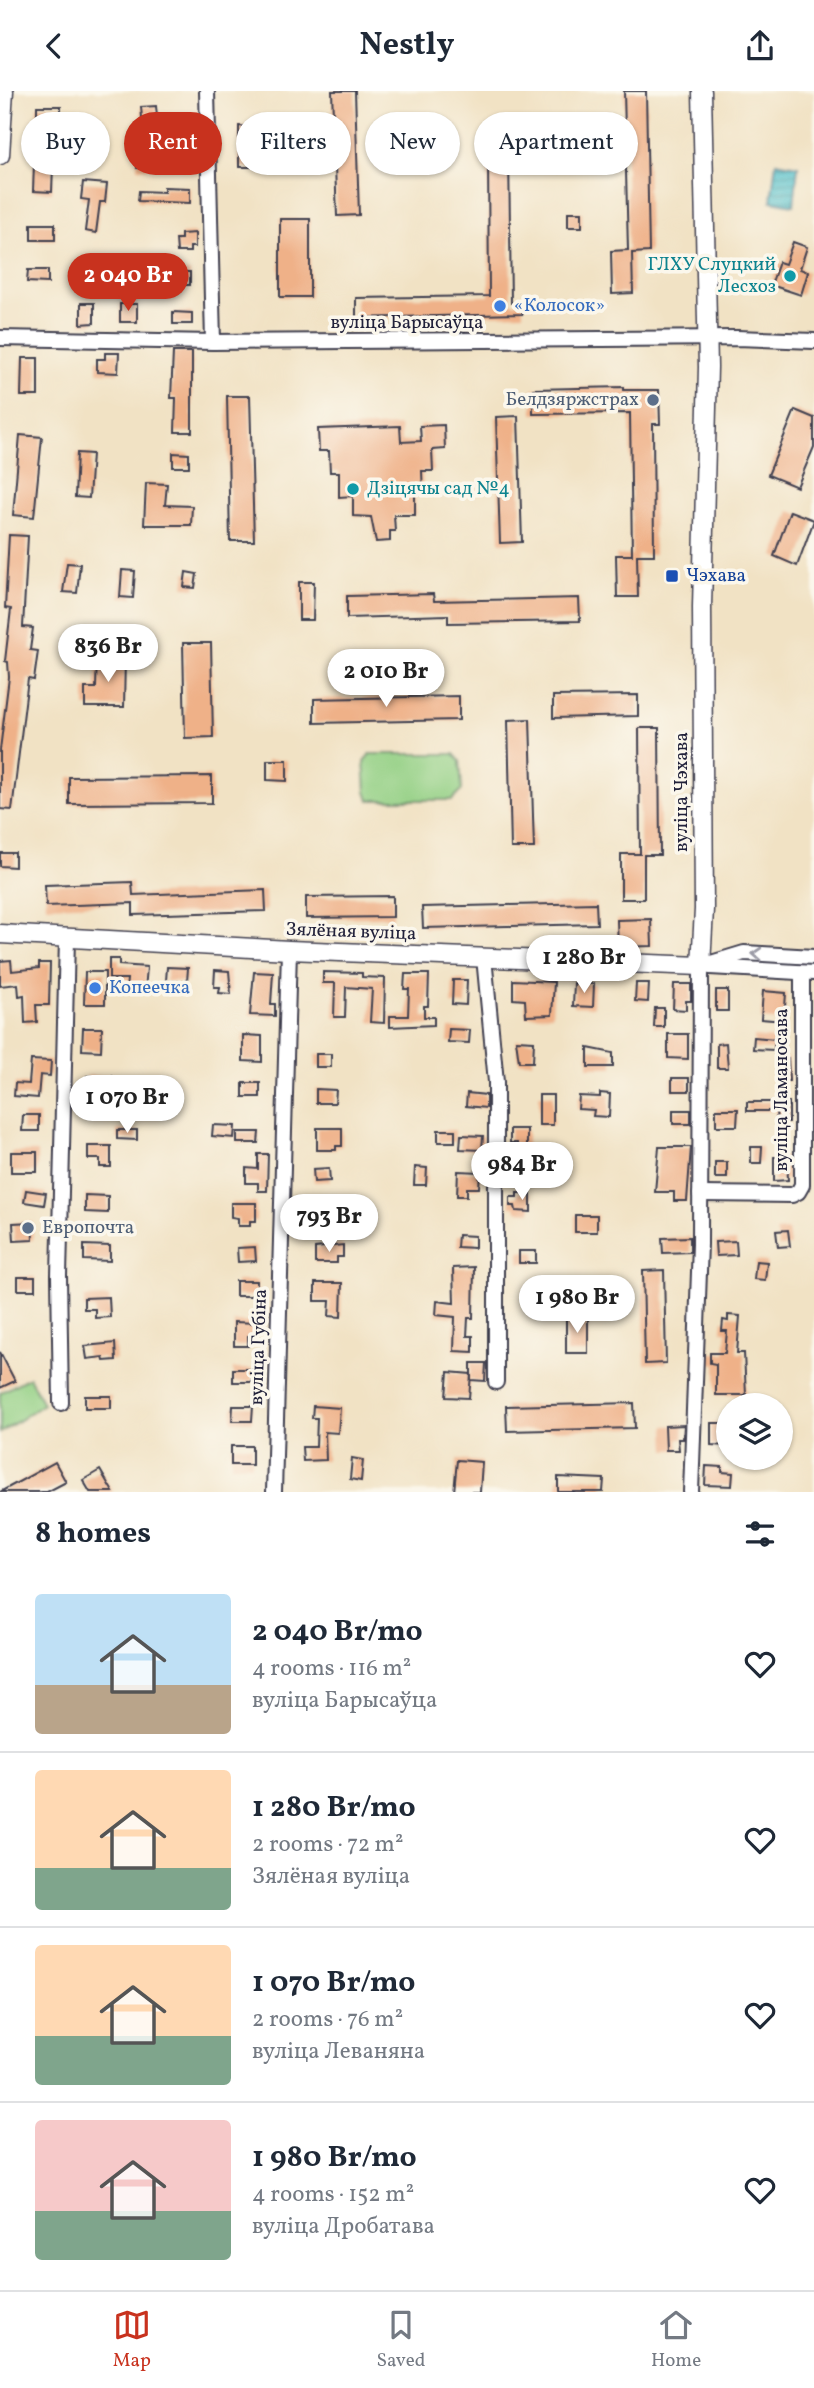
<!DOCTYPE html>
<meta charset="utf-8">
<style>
:root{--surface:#fff;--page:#f2f2f3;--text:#1f2937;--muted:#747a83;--line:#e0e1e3;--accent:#c8321e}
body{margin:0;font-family:Vollkorn,serif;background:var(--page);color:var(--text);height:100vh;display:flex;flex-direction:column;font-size:26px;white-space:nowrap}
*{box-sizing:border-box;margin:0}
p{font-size:23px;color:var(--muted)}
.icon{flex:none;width:38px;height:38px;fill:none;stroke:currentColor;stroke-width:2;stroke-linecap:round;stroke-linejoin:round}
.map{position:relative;height:1401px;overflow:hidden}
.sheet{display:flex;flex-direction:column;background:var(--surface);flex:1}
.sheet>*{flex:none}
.hud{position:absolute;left:21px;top:21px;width:774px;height:63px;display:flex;gap:14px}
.buttons{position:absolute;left:716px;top:1302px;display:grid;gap:14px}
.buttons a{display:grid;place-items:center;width:77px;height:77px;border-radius:50%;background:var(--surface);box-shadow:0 2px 5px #0004;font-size:35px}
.price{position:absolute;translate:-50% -60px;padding:0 16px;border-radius:24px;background:#fff;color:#222;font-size:23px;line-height:46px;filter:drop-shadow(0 2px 4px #0008)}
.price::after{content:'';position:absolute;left:50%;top:42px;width:21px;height:16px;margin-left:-10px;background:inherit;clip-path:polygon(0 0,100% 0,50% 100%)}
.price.active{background:var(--accent);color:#fff}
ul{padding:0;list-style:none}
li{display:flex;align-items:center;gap:21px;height:175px;padding:0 35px}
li+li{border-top:2px solid var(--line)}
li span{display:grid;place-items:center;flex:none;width:196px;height:140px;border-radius:7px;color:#555}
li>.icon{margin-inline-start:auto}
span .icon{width:84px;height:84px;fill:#fffc;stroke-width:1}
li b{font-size:30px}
h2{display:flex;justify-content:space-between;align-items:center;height:84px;padding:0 35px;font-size:30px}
.tag{padding:0 24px;border-radius:32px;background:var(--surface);box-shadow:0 2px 5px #0004;font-size:24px;line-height:63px}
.tag.active{background:var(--accent);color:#fff}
header{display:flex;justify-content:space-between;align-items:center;height:91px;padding:0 35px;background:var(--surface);font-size:32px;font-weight:700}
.dock{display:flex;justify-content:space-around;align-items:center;height:98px;border-top:2px solid var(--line);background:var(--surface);font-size:19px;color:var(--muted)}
.dock a{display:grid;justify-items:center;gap:4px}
.dock .active{color:var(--accent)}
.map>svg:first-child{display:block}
.grass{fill:#94d085;stroke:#5b7960;stroke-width:2}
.water{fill:url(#water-rules);stroke:#3a7182;stroke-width:2}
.building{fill:#efb188}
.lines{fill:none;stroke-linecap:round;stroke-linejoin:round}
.minor-casing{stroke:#413f50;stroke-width:18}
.major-casing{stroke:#413f50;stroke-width:21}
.minor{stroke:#fff;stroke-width:14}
.major{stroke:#fff;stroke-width:18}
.oneway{stroke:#9c9ca7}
.culture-dot{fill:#0f9aa8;stroke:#fbf7ec;stroke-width:2.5}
.shop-dot{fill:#3f7fe0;stroke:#fbf7ec;stroke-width:2.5}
.service-dot{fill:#5c6f8a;stroke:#fbf7ec;stroke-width:2.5}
.transit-dot{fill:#1a4fb4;stroke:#fbf7ec;stroke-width:2.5}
.labels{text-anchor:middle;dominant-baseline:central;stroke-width:7;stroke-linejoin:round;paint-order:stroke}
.culture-label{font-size:19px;fill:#0d838f;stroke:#fbf7ec;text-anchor:end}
.shop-label{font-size:19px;fill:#366cbe;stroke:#fbf7ec;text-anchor:start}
.street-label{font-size:19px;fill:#22223b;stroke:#fbf7ec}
.service-label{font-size:19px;fill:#4e5e75;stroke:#fbf7ec;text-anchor:end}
.transit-label{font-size:19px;fill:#164399;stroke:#fbf7ec;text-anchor:start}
</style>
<header><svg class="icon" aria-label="back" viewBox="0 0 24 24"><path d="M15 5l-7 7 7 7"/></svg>Nestly<svg class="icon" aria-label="share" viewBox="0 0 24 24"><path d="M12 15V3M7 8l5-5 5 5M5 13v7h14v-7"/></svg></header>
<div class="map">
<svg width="814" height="1401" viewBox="0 0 814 1401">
<defs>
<pattern id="water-rules" width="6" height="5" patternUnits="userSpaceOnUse" patternTransform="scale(1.75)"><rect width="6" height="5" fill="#52c0ca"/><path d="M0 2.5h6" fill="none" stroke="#449ca5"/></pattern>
</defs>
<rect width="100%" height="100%" fill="#fbf7ec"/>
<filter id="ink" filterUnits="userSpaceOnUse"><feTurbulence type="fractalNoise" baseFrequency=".0143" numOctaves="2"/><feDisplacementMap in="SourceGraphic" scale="14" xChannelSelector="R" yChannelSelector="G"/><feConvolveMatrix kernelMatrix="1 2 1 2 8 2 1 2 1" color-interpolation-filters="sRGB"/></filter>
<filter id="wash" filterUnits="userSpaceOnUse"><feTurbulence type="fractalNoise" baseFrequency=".00686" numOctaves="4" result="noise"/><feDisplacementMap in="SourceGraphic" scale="28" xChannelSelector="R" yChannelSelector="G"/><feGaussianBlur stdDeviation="1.57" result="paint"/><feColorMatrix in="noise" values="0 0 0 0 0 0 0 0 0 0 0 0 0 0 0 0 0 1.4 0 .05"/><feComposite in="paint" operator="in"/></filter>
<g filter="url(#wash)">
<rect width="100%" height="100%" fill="#f1e2c4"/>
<!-- grass -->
<g class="grass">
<path d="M370,663h84l6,7 2,29 -10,10h-83l-3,-8 -2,-31z"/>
<path d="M29,1286l14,27 -43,29v-40z"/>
</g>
<!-- water -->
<path class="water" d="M776,71l22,4 -4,39 -23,-4z"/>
<g id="blocks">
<!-- building -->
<g class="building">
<path d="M332,0h23l4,124 -22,1z"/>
<path d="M624,0h22l3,161 -17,1 1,40 -21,1 -1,-43 17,-1z"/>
<rect x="37" y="15" width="24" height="18"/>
<path d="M156,15l2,21 -15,1 -2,-21z"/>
<path d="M166,32h24v16h-13v7h-11z"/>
<path d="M239,35l31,3v13h-15v25h-16z"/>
<path d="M138,62l11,1 -1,14h-11z"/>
<path d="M488,65h21l2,147h12v11l-167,4v-20l133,-2z"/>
<path d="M34,73l19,1 -1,27 -19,-1z"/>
<path d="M83,91l24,2 -2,18h-5l-4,31 -11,-2 4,-31 -8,-1z"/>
<path d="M164,96l26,1v15l-52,-2 1,-10 25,1z"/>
<rect x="568" y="121" width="14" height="15"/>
<rect x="280" y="128" width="30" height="78"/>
<rect x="31" y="133" width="24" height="16"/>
<path d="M195,142v14h-5v5h-13l-1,-13h5v-5z"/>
<path d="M793,151l14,5 -7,22 8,3 -7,23 -30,-10 8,-23 6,2z"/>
<path d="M28,179h20v13l-21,-1z"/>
<rect x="173" y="181" width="17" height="13"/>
<path d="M81,212h13v20l-13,1z"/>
<rect x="120" y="213" width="17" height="18"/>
<path d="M173,221l19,1v11h-19z"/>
<path d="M173,261h19v80h-17l1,-34h-5z"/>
<path d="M105,262h14l-1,20 -21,-1v-13h8z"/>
<path d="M22,267h16v38h-17z"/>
<path d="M624,296v3h35l1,34h-7l1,131h-17l1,42h-21l-1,-42h16l-2,-142 -97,1v-25z"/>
<path d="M227,305h23l4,145h-24z"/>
<path d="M795,319l19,8v29l-17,40 -29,-12z"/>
<path d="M518,325l4,126 -22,1 -4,-126z"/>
<path d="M444,334l1,24 -13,1 1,21h-11l1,23h-8v21h-21l1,16h-5v10l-14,1 -5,-25 -18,-1v-20l-14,1v-25h-9l-1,-21h-10l-1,-22 82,-3 1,16 20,-1 -1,-15z"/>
<path d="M20,344l22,2 -8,80 -21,-2z"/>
<path d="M77,362l15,1 -3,44 -14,-1z"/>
<path d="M173,362l16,1v13h-16z"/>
<path d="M146,392l21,1 -2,21 27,1 -1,19h-47z"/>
<path d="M790,420l24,9 -17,46 -23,-10z"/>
<path d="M9,444l19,1 -5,91 10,1 -3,22 8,1 -4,29 -6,-1 -16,131 -12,-1v-59l9,-73 -1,-15 -3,-1 6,-52 -6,-1z"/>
<path d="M67,472l13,1 -3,29 -14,-1z"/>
<path d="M122,479l13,1 -2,27 -13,-1z"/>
<path d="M186,481l11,2 -2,14 -11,-1z"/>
<path d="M299,491h15l-1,38h-14z"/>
<path d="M433,503l1,7 145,-3 1,23 -132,2v-8l-101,3v-22z"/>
<path d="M183,552h28l2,94 -28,1z"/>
<path d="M97,565l28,1 -1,50h-39v-19h11z"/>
<path d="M638,604v21l-85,2v-22z"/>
<path d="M459,605v24l-145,3v-24z"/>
<path d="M530,628l4,129h-23l-3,-128z"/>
<path d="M639,637h20l1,127h-16v44h-23v-45h19z"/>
<path d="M267,669h20v21l-20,-1z"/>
<path d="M212,685v27l-143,1v-27z"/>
<path d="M0,762h15v14l-15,-1z"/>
<path d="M132,791l1,13 132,-5 1,21 -133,4v-12l-87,3 -1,-21z"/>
<path d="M393,805v21l-87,1v-21z"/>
<path d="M596,812l1,21 -174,4 -1,-21z"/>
<path d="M651,828l1,27 -34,1 -1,-27z"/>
<path d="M109,868h10v6l28,2 -2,23 -19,-1 1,-10h-18z"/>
<path d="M11,869l1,11 27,-3v-5h11l-1,42h-13l1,17 -12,1 -1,-28 -5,1 -1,-12 -18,2v-25z"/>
<path d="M167,876l21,1 -1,14 -21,-1z"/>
<path d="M215,879l14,1 2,23 -12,-1 1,-6h-6z"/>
<path d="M85,881h20v32h-21z"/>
<path d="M254,881l19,1 -2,31h4v12l-25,-1z"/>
<path d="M323,881l39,1v4l23,1 -1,45 -14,-1 2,-33 -26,-2 -1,30h-11l1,-34h-12z"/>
<path d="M405,883h24l-1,32h-4v11h10v8l-44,2v-11h18l1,-27h-5z"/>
<path d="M453,889h14l-1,25 -14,-1z"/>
<path d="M513,889l41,2 -2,33 -26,1 -1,-16 -12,-1z"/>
<path d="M574,892l20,1 -1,23 -20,-1z"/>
<path d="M636,892h13l-1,19 -13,-1z"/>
<path d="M674,893h17v17h-5v9l-13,-1z"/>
<rect x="716" y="899" width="12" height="21"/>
<path d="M763,900l23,2 -2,28 -23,-2z"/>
<path d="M655,917h9v19h-10z"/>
<path d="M83,937h19l-1,23 -19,-1z"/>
<path d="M449,938l21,1 -1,13 -21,-1z"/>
<path d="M668,943h20v25l-20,-1z"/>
<path d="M243,944l19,1v26l-19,-1z"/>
<path d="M754,946l21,2 -1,11 -21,-1z"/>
<path d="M516,949l18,1 -1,21h-14z"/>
<path d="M726,952l2,25h-11v-24z"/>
<path d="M588,957l25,5v14h-25z"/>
<rect x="316" y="963" width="15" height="13"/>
<path d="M788,967l1,23h-11l-1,-22z"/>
<path d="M31,969l20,1 -1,15 -10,-1 -2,23 -24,-2 1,-13 14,1z"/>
<path d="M87,985h25v23l-26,-1z"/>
<rect x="672" y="987" width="17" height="13"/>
<rect x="243" y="992" width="17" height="14"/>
<path d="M316,998l20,1 -1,13h-19z"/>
<path d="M467,1002l19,2v13l-20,-2z"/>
<path d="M600,1002l10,1 -1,23 -16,-1 1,-6 -16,-1 1,-13 21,1z"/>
<rect x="539" y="1004" width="14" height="30"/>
<path d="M747,1011h42v20h-12l-1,-11h-29z"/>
<path d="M716,1018h22l-1,17h-21z"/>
<rect x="673" y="1019" width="18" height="14"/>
<path d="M23,1024h16v16h-17z"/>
<path d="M213,1034l22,1 -1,12 -22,-2z"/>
<path d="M317,1037h25v18h-6v4h-19z"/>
<path d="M510,1038h17v20h-10v-6h-7z"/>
<path d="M117,1039h20v10l-20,-1z"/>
<rect x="438" y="1039" width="17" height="12"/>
<path d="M237,1041h22l-1,11h-21z"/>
<path d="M461,1044l22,1 -1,14 -22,-1z"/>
<path d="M88,1055h23v21h-11v-8h-12z"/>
<path d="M659,1056h32l-4,54h-13v-9h-19z"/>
<path d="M751,1056h11l-1,16h-10z"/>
<rect x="11" y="1061" width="26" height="20"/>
<path d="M258,1063h10l-1,37h-9v-8h-12v-15l12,1z"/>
<path d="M774,1066h13l1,23 -14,1z"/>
<rect x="715" y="1071" width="12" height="16"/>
<path d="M415,1076l12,1 -1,17h-12z"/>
<path d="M329,1077l1,13 -16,1 -1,-13z"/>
<path d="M458,1080l22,1 -1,16h-12v8h-10z"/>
<path d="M26,1099l20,3 -2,12 -20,-3z"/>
<path d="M517,1102h14v19l-15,-1 -1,-5h-5v-9h7z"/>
<path d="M85,1104l23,1v17l-23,-1z"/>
<path d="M231,1112h25v18h-6v5h-12v-8l-7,-1z"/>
<rect x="315" y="1115" width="19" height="11"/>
<rect x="575" y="1124" width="22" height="17"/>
<path d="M32,1131l1,18 -19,1 -1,-18z"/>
<path d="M788,1139l2,16 -12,1 -2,-16z"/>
<path d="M458,1144l17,1v12l-18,-1z"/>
<path d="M690,1146v15l-27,1 -1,-15z"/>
<path d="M736,1150l1,14 -21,1 -1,-14z"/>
<path d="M84,1154l26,1v15l-26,-1z"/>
<path d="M343,1154v12h-6v6h-22v-15z"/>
<path d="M255,1156l1,14 -18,1 -1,-14z"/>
<rect x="519" y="1160" width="17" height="12"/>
<path d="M756,1170l11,1 -2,18 -11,-1z"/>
<path d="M474,1176l-1,51h-5l-1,18h6v16l-19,-1 1,-34 -19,-2 1,-14 17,2 -1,-35z"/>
<path d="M664,1179l2,93 -21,1 -2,-93z"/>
<rect x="18" y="1186" width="17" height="13"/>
<rect x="236" y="1190" width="21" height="15"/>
<path d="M315,1192h27l-1,34 -12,-1 1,-15h-15z"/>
<path d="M109,1206l1,20 -15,1v-9h-11v-11z"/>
<path d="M728,1224l12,1 -3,37h7l2,42h-30v-31l-6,-1v-10h15l2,-22h-5l1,-11 5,1z"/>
<rect x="566" y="1227" width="22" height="35"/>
<path d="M234,1231l22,1v13h-8v10h-14z"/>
<path d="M115,1252l1,17 -12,1 -1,-4 -16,2 -2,-13z"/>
<path d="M0,1261l15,29 -15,7z"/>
<path d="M471,1272h15l-1,18 -14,-1z"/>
<rect x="233" y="1278" width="19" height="13"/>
<path d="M448,1281l23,2 -2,24 -23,-1z"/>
<rect x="85" y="1305" width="26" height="12"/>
<path d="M634,1312l1,25 -128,3 -1,-25z"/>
<path d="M233,1315h20l-1,15h-20z"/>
<path d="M313,1315l27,2 -2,25 -13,-1 1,28 -23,1 -1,-14h14l1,-29h-5z"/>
<path d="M711,1332h11v4h6v19l-17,-1z"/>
<path d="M684,1334l-1,14h-5l1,11h-13l-1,-24z"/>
<rect x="231" y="1355" width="21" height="19"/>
<path d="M352,1367l11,2 -2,21 -11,-2z"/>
<path d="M457,1369l25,2 -2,30h-26z"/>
<path d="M55,1371l11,20 -19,10h-47z"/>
<path d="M706,1375l16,1v5l11,1 -1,13 -27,-1z"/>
<path d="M100,1379l13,22h-23l-7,-12z"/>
<path d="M558,1386l46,2 -1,13h-45z"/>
</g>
</g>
</g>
<g filter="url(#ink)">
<use href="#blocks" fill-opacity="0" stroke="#413f50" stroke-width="2"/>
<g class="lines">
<!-- minor casing -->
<g class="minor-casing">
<g id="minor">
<path d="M207,0l6,251"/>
<path d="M0,247l213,4 524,-4 77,3"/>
<path d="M484,866l12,125v300"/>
<path d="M701,875l43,-13 70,4"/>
<path d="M710,876l104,6"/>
<path d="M700,1103l92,1 6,-3 4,-7v-212"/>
<path d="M61,1312l-2,-127 8,-338"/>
<path d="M274,1401l15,-542"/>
<path d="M691,1401l9,-248 1,-278"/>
</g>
</g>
<!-- major casing -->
<g class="major-casing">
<g id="major">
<path d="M0,64l4,-64"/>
<path d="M0,843l289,16 412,16 3,-57 -2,-302 6,-240 -6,-276"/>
</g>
</g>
<!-- minor -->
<use href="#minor" class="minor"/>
<!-- major -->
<use href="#major" class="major"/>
</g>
<!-- one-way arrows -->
<defs><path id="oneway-chevron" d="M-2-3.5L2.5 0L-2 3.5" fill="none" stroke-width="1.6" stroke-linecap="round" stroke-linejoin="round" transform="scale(1.75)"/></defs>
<use class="oneway" href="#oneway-chevron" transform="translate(757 863) rotate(-177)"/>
</g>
<!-- markers -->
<g class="culture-dot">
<circle cx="790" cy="185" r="7"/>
<circle cx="353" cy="398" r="7"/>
</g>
<g class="shop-dot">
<circle cx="500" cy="215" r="7"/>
<circle cx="95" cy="897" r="7"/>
</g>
<g class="service-dot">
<circle cx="653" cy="309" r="7"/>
<circle cx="28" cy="1137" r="7"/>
</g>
<rect class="transit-dot" x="665" y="478" width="14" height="14" rx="3.5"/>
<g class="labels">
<!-- culture labels -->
<g class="culture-label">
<text x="776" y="174">ГЛХУ Слуцкий<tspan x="776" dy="22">Лесхоз</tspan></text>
<text x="367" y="398" text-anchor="start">Дзіцячы сад №4</text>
</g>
<!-- shop labels -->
<g class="shop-label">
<text x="514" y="215">«Колосок»</text>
<text x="109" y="897">Копеечка</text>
</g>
<!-- street labels -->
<g class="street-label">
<text x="407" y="232">вуліца Барысаўца</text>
<text transform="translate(682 701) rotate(-90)">вуліца Чэхава</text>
<text transform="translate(351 841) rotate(2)">Зялёная вуліца</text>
<text transform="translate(782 999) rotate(-90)">вуліца Ламаносава</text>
<text transform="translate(259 1256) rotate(-88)">вуліца Губіна</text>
</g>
<!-- service labels -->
<g class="service-label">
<text x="639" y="309">Белдзяржстрах</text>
<text x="42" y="1137" text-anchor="start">Европочта</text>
</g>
<!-- transit labels -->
<g class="transit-label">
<text x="686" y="485">Чэхава</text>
</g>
</g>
</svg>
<div class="buttons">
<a><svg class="icon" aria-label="layers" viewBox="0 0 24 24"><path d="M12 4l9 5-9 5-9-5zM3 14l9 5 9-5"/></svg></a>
</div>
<b class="price active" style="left:128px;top:222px">2 040 Br</b>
<b class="price" style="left:108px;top:593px">836 Br</b>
<b class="price" style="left:386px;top:618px">2 010 Br</b>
<b class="price" style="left:584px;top:904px">1 280 Br</b>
<b class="price" style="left:127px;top:1044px">1 070 Br</b>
<b class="price" style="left:522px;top:1111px">984 Br</b>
<b class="price" style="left:329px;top:1163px">793 Br</b>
<b class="price" style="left:577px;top:1244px">1 980 Br</b>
<div class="hud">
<a class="tag">Buy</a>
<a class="tag active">Rent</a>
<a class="tag">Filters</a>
<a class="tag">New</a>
<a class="tag">Apartment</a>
</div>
</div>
<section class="sheet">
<h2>8 homes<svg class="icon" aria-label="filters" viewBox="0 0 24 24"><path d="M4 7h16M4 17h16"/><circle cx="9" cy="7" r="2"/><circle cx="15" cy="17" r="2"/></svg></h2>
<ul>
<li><span style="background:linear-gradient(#bfe0f5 65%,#b9a48a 0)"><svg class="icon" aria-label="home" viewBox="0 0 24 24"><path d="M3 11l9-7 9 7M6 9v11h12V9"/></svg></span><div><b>2 040 Br/mo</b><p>4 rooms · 116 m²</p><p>вуліца Барысаўца</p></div><svg class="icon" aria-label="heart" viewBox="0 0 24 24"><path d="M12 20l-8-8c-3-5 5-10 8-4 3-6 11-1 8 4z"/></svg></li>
<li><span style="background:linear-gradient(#ffd9b3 70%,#7fa58c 0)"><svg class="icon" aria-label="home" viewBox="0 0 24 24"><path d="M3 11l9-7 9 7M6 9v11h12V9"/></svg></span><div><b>1 280 Br/mo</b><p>2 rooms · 72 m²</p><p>Зялёная вуліца</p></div><svg class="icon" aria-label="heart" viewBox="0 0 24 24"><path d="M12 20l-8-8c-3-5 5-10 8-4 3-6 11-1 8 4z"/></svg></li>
<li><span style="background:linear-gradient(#ffd9b3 65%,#7fa58c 0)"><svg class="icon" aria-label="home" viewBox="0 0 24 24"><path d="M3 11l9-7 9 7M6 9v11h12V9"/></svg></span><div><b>1 070 Br/mo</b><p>2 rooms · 76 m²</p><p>вуліца Леваняна</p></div><svg class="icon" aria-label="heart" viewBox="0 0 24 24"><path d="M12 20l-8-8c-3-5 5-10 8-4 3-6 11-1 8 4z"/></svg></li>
<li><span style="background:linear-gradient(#f6c9c9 65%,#7fa58c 0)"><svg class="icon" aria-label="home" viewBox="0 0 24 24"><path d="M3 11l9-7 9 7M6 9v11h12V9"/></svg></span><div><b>1 980 Br/mo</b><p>4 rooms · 152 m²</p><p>вуліца Дробатава</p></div><svg class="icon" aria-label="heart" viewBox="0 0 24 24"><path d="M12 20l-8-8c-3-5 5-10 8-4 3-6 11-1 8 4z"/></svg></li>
</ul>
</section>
<nav class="dock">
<a class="active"><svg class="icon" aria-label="map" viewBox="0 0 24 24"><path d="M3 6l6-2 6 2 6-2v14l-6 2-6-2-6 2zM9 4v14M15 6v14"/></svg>Map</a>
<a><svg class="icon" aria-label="saved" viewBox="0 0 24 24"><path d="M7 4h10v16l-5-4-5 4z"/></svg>Saved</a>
<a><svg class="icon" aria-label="home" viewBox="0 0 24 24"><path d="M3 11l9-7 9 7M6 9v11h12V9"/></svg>Home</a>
</nav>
